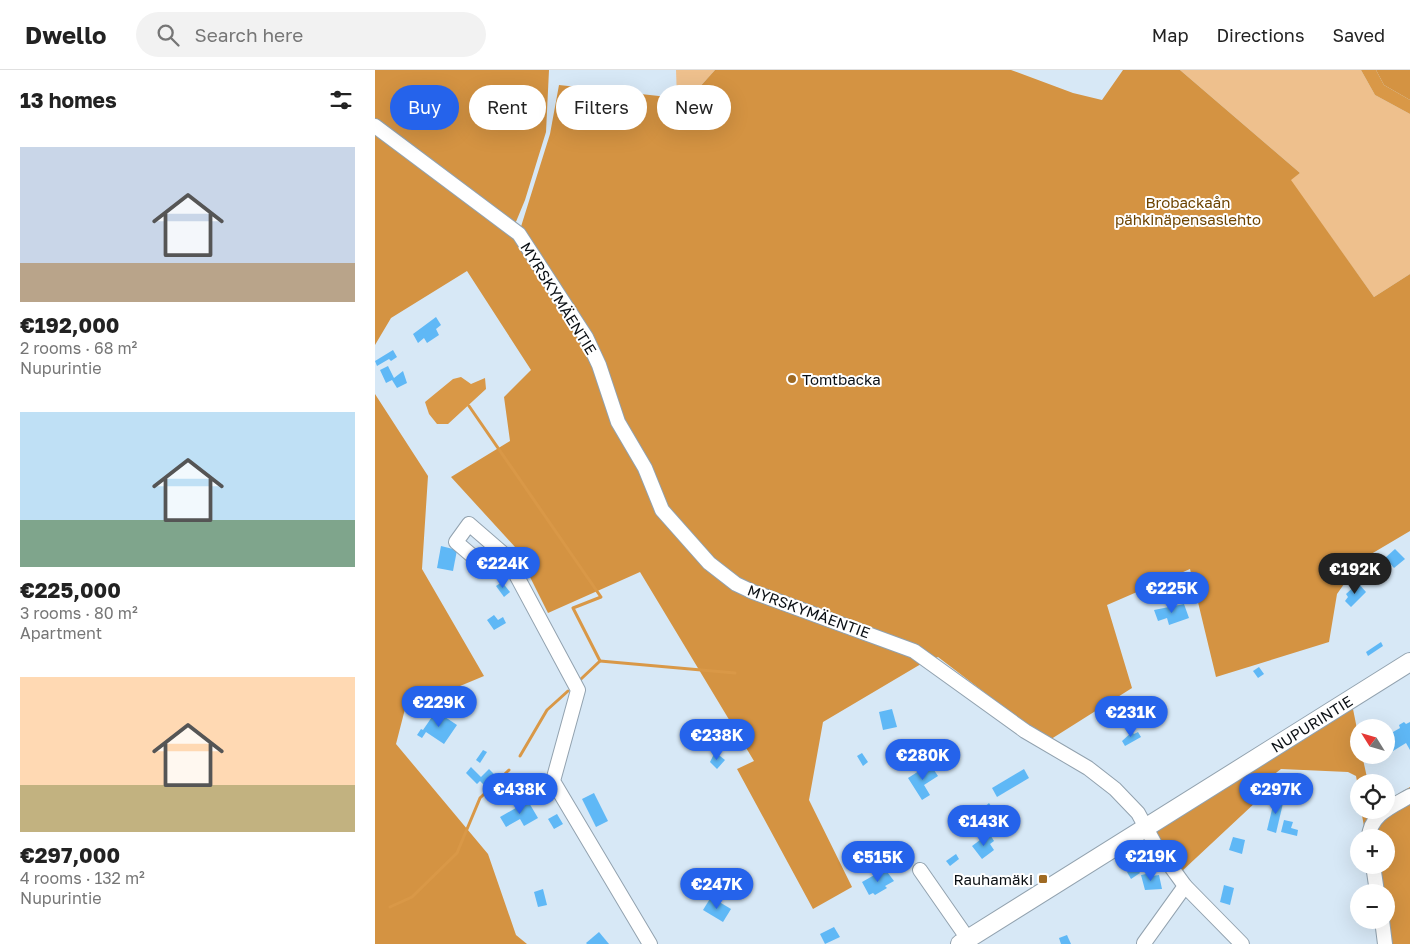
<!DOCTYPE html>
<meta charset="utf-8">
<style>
:root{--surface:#fff;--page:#f2f2f2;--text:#222;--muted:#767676;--line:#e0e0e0;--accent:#2563eb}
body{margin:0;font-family:"Golos Text",sans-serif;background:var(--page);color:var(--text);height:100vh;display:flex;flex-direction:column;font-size:19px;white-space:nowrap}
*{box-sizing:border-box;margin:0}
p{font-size:16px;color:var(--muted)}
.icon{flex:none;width:28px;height:28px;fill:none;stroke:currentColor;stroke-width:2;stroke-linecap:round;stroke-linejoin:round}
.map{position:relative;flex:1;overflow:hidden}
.panel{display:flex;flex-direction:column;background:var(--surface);width:375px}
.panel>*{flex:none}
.guide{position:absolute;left:15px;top:15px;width:475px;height:45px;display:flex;gap:10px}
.needle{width:32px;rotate:307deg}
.fabs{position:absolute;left:975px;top:649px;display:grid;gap:10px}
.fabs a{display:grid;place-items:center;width:45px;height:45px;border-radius:50%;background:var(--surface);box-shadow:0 5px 20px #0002;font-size:25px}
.price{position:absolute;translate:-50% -42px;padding:0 11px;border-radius:18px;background:var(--accent);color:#fff;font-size:16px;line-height:32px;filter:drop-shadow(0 1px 2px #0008)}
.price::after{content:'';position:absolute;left:50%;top:30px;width:15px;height:11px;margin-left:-8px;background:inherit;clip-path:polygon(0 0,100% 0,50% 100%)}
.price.active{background:#222;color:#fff}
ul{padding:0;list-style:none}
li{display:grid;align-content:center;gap:10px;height:265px;padding:0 20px}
li span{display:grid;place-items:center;height:155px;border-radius:0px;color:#555}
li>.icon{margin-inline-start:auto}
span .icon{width:90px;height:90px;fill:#fffc;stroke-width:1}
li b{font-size:21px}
h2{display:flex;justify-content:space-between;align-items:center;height:60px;padding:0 20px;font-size:21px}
.chip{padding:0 18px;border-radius:22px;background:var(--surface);box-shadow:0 5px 20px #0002;font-size:18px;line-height:45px}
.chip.active{background:var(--accent);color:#fff}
header{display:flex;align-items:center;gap:30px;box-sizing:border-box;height:70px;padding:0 25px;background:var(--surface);border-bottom:1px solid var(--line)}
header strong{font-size:24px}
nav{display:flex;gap:28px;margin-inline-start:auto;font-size:18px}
.search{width:350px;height:45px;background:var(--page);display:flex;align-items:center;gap:12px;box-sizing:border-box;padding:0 18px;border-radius:28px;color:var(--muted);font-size:19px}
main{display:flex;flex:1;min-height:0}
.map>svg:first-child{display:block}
.green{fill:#eec08d}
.forest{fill:#d49342}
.water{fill:#d99847}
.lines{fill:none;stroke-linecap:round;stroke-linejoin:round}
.stream{stroke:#d99847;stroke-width:3}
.building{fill:#5fb8f6}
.minor-casing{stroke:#92a2af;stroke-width:16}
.major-casing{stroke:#92a2af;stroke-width:20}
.minor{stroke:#fff;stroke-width:14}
.major{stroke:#fff;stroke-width:18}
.poi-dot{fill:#9f6a23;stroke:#fff;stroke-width:2}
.labels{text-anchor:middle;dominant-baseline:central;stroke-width:4;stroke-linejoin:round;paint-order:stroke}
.park-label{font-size:15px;fill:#6d4300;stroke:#fff}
.street-label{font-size:15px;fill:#0b1015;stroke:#fff}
.poi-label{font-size:15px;fill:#0b1015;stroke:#fff;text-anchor:start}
</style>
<header>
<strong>Dwello</strong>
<div class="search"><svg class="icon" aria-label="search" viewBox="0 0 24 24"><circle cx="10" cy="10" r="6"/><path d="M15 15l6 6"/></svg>Search here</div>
<nav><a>Map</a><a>Directions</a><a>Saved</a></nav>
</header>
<main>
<section class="panel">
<h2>13 homes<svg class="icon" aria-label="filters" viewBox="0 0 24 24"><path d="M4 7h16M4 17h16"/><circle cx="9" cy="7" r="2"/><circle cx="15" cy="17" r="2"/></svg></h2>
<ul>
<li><span style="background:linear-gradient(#c9d6e8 75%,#b9a48a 0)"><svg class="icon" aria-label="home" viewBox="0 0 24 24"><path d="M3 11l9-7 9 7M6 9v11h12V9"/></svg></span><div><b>€192,000</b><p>2 rooms · 68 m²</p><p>Nupurintie</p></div></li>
<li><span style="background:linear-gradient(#bfe0f5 70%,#7fa58c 0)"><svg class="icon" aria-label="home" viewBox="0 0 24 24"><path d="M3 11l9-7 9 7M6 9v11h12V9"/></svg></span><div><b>€225,000</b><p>3 rooms · 80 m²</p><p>Apartment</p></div></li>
<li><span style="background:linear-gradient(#ffd9b3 70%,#c2b280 0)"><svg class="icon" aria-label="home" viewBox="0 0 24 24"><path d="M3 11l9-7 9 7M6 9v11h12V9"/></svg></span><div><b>€297,000</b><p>4 rooms · 132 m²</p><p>Nupurintie</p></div></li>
</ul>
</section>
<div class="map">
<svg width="1035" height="874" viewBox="0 0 1035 874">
<rect width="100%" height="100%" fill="#d7e8f6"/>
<!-- green -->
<g class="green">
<path d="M301,0h39l-18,20 -20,8z"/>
<path d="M805,0h181l14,25 35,19v160l-36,23 -84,-117 10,-7z"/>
</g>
<!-- forest -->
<g class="forest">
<path d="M0,0h174l-3,62 -21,68 -12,29 6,4 31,-99 9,-49 118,13 20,-8 18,-20h296l62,23 29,7 21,-30h57l120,103 -9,7 83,117 36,-23v257l-49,29 -24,34 -8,48 -113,35 -26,-108 -83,36 25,83 -84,53 -110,-84 -17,7 -98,58 -14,78 43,87 -39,22 -76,-140 17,-8 -114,-189 -92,41 -33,-66 -64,-70 59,-36 -6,-44 27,-27 -64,-99 -76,47 -16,27z"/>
<path d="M1001,0h34v30l-26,-15z"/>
<path d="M0,324l53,82 -6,93 62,107 -79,33 -9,35 92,110 28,81 11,9h-152z"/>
<path d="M977,634l7,35v16h3l6,27h-9v10l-3,-16 -8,-4 -67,-3 -13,10 5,7 -92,86 -27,-37 5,-11z"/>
<path d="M1035,717v157h-28l4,-24v-28h-12l-4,-27h16v-27l-20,-1 -5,-27h25v-9z"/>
</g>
<!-- water -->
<g class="water">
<path d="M986,0h15l8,15 26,15v14l-35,-19z"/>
<path d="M86,307l10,7 14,-6 1,11 -38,35h-11l-8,-10 -4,-12 28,-23z"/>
</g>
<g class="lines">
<!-- stream -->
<g class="stream">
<path d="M94,336l132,191 -28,11 27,53 -19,18"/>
<path d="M225,591l135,12"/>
<path d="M145,686l27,-46 21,-19"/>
<path d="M15,837l22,-10 45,-44 23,-55 29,-28"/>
</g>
</g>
<!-- building -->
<g class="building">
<path d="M61,247l5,8 -5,4 3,6 -12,8 -3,-5 -6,5 -5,-9z"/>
<path d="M18,280l4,7 -6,4 -2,-2 -12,7 -2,-5z"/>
<path d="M13,296l6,12 9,-7 4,12 -10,5 -5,-8 -6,3 -6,-13z"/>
<path d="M66,476l16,4 -4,21 -16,-3z"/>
<path d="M1020,479l10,10 -11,9 -9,-10z"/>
<path d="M127,512l8,10 -6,5 -8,-11z"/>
<path d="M983,513l8,9 -15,15 -6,-6 3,-4 -2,-3z"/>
<path d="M809,534l5,14 -20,7 -2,-7 -9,3 -4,-11z"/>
<path d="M119,545l4,5 5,-3 3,6 -12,7 -7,-10z"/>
<path d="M1006,572l2,4 -15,10 -2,-4z"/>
<path d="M884,597l5,7 -6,4 -5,-7z"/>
<path d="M517,639l5,18 -14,3 -4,-18z"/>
<path d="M61,641l21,14 -13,19 -18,-12 -4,6 -5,-3 4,-6 2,1z"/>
<path d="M1029,652l2,2 4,-2v28l-4,-7 -13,8 -7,-15 14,-8 -1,-3z"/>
<path d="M320,653l10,10 -11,11 -6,-6 3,-2 -4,-5z"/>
<path d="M757,662l2,2 4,-2 3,5 -16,9 -3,-5z"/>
<path d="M537,674l8,9 -7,5 -7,-8z"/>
<path d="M108,680l4,2 -7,11 -4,-3z"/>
<path d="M340,682l10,8 -8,9 -7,-7z"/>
<path d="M487,683l6,9 -5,4 -6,-10z"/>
<path d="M555,694l8,12 -14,9 6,10 -8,5 -14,-22z"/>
<path d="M96,697l10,10 8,-8 9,9 -11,10 -7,-7 -3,3 -11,-11z"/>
<path d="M649,699l5,9 -32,19 -5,-9z"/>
<path d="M219,723l14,28 -12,6 -14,-28z"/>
<path d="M900,727l9,2 -8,34 -9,-3z"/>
<path d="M153,731l10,17 -14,8 -4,-7 -14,8 -6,-10z"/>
<path d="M614,733l4,6 -8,6 -4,-5z"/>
<path d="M182,744l6,10 -9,5 -6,-10z"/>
<path d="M909,750l9,2 -2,6 7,2 -1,6 -16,-4z"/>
<path d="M616,766l3,5 -4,3 4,6 -12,9 -10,-13 12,-9 2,2z"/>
<path d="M858,767l12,3 -3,14 -13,-4z"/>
<path d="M527,781l5,10 -9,6 -6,-10z"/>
<path d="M581,784l3,5 -9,7 -4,-5z"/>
<path d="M761,796l4,7 -9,6 -4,-7z"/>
<path d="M510,799l9,12 -9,5 2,2 -12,7 -2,-2 -4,2 -7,-13z"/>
<path d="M776,803l1,3 7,-1 3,14 -17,1 -4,-15z"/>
<path d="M849,815l10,3 -4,17 -10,-3z"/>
<path d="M168,819l4,16 -9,2 -4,-15z"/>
<path d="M336,827l20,12 -8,13 -20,-12z"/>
<path d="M459,857l6,10 -15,7 -5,-10z"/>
<path d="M224,862l10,12h-22l-1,-1z"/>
<path d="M692,865l4,9h-10l-2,-6z"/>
</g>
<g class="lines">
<!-- minor casing -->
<g class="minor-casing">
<g id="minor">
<path d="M0,56l144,108 67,103 13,28 19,57 27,46 17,42 47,53 27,21 17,8 161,59 111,80 63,37 27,21 23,24 18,33 29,40 57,58"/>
<path d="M131,486l-30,3 -20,-17 13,-18 37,32 72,134 -25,91 97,163"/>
<path d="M994,768c0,-23 24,-32 41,-42"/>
<path d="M998,795l4,27"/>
<path d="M545,800l48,69"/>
<path d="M1007,850l3,24"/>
<path d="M769,873l41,-57"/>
</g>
</g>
<!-- major casing -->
<g class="major-casing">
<g id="major">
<path id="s1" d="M585,874l450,-282"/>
</g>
</g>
<!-- minor -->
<use href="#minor" class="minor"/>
<!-- major -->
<use href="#major" class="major"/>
</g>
<!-- markers -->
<g class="poi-dot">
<circle cx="417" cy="309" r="5"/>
<rect x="663" y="804" width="10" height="10" rx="2.5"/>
</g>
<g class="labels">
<!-- park labels -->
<g class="park-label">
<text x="813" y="132">Brobackaån<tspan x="813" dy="17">pähkinäpensaslehto</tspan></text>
</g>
<!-- street labels -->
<g class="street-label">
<text transform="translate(184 228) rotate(58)">MYRSKYMÄENTIE</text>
<text transform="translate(434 541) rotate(20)">MYRSKYMÄENTIE</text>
<text stroke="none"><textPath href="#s1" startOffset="415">NUPURINTIE</textPath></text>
</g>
<!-- poi labels -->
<g class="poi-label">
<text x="427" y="309">Tomtbacka</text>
<text x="658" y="809" text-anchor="end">Rauhamäki</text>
</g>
</g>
</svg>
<div class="fabs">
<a><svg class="needle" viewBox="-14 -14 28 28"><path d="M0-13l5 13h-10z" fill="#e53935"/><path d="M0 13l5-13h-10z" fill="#767676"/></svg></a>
<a><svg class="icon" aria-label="locate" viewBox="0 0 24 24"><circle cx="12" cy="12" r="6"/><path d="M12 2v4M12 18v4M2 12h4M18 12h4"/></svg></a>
<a>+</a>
<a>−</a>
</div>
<b class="price" style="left:128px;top:519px">€224K</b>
<b class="price active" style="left:980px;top:525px">€192K</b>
<b class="price" style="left:797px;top:544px">€225K</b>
<b class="price" style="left:64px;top:658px">€229K</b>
<b class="price" style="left:756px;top:668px">€231K</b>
<b class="price" style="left:342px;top:691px">€238K</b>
<b class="price" style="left:548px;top:711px">€280K</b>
<b class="price" style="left:145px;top:745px">€438K</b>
<b class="price" style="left:901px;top:745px">€297K</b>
<b class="price" style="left:609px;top:777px">€143K</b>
<b class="price" style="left:776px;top:812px">€219K</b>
<b class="price" style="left:503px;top:813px">€515K</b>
<b class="price" style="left:342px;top:840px">€247K</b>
<div class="guide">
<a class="chip active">Buy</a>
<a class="chip">Rent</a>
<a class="chip">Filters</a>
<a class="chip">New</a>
</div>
</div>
</main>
